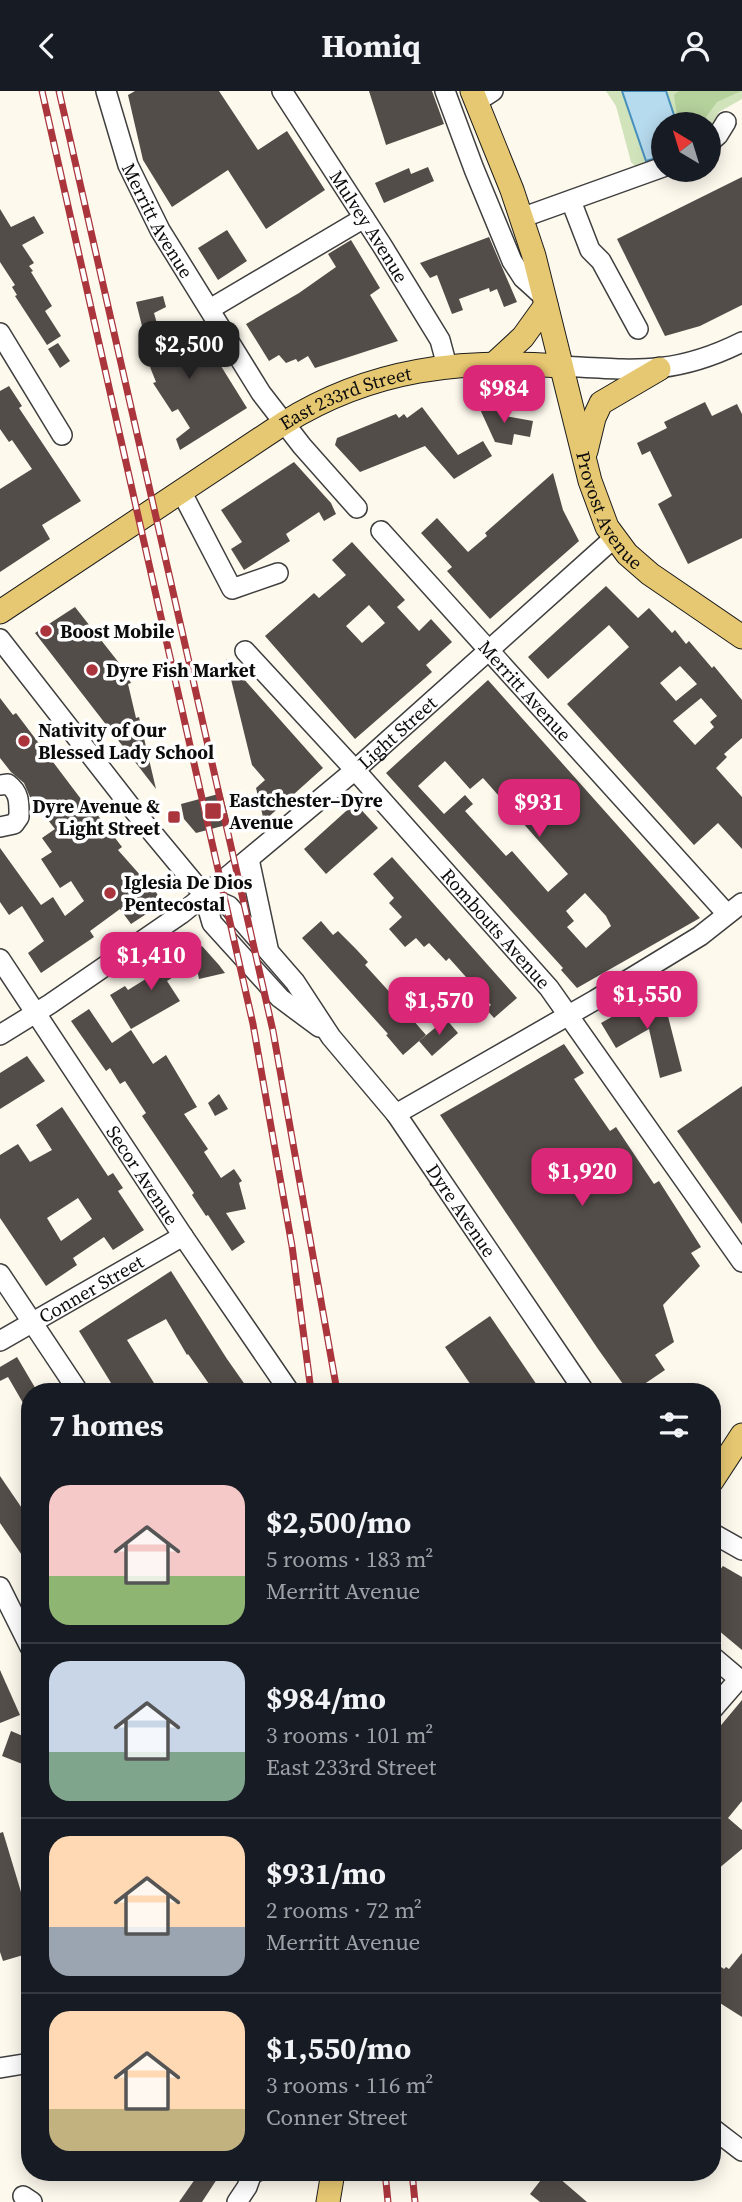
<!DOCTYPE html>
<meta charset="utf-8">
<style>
:root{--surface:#171b24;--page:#242831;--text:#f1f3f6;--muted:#9ea1a6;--line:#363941;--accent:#db2777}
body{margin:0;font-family:"Source Serif 4",serif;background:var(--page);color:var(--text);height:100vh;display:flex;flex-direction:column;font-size:26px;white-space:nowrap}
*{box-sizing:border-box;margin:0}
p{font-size:23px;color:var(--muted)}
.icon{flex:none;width:38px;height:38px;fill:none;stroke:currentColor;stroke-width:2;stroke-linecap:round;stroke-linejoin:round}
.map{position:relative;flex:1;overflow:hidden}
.panel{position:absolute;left:21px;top:1292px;width:700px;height:798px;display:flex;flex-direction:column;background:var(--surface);border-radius:28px;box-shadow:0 4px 18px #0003}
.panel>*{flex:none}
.needle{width:46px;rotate:322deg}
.tools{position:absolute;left:651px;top:21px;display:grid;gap:14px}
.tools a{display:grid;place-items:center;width:70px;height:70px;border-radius:50%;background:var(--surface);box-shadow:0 4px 18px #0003;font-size:35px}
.price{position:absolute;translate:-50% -60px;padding:0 16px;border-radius:14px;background:var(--accent);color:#fff;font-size:23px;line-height:46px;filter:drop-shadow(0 2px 4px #0008)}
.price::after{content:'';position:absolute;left:50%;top:42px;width:21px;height:16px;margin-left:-10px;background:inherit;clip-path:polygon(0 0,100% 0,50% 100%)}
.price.on{background:#222;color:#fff}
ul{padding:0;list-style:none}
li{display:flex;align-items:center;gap:21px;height:175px;padding:0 28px}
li+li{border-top:2px solid var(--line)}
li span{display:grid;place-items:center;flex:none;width:196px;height:140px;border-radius:21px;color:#555}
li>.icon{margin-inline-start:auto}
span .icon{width:84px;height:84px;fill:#fffc;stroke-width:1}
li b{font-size:30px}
h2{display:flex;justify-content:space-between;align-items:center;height:84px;padding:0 28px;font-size:30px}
header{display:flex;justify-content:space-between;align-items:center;height:91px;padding:0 28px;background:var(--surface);font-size:32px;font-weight:700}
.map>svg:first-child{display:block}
.green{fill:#d0e3bb}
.forest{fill:#b5d19c}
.water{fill:#b7dbee;stroke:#4890bc;stroke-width:2}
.building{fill:#534d49;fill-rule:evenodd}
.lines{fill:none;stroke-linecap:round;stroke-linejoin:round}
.minor-casing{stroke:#3f3f3f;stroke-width:22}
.major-casing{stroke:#1d1d1d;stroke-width:25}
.minor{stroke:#fff;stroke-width:19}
.major{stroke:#e7c872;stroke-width:23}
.rail-casing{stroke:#aa353d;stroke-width:7}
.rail{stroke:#fff;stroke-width:4.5;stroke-dasharray:13;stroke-linecap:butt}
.poi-dot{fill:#aa353d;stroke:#fff;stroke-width:2.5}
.labels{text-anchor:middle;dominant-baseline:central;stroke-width:7;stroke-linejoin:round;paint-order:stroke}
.street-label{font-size:19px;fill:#0c0c0c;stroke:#fff}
.poi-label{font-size:19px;font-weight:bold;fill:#0c0c0c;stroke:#fff;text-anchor:start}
</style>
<header><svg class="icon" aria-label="back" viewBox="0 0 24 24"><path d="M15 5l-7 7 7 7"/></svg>Homiq<svg class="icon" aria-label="person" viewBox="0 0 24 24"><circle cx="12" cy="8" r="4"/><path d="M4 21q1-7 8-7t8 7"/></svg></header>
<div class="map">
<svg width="742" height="2111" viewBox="0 0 742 2111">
<rect width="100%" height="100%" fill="#fdf9ed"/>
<!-- green -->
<g class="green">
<path d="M606,0h16l24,69 17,-4v8l-24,6 -8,-8 -15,-56z"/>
<path d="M666,0h76v8l-23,13 -10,19v-7h-32z"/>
</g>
<!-- forest -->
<path class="forest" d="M679,0h62l-24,11 -16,22h-19l-5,-9 -3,-20z"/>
<!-- water -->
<path class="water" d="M622,0h44l11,33h-14v32l-17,5z"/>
<!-- building -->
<g class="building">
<path d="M135,0h84l39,59 29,-19 38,59 -59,39 -38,-59 -56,37 -29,-47 -15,-65z"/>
<path d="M369,0h63l12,33 -58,21z"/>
<path d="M428,76l6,14 -50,22 -9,-20 34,-15 2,6z"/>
<path d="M742,86v128l-42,21 -35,10 -48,-97z"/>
<path d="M0,118l11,18 23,-11 10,17 -22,12 12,18 -5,3 4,5 -2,1 21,34 -7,5 16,25 -14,9 -32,-49 2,-1 -5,-8 3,-2 -15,-23z"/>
<path d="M227,139l20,31 -29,19 -20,-32z"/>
<path d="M489,146l28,65 -13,5 -7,-18 -7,3 -1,-4 -30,11 4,11 -11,4 -15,-39 -7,3 -10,-15z"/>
<path d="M351,149l29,48 -10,7 28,46 -83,27 -7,-12 -10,6 -2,-3 -10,4 -7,-8 -10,6 -23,-37 53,-31 37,-26 -8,-13z"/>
<path d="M163,205l3,11 -12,6 13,46 13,-9 9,14 22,-14 36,58 -67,42 -4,-11 14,-11 -12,-19 -6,3 -19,-29 3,-1 -6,-15 2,-1 -16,-64z"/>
<path d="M58,252l12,18 -10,7 -12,-19z"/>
<path d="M9,295l13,20 -3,2 62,93 -39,24 8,14 -50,33v-83l32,-20 -20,-29 -3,2 -9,-13v-38z"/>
<path d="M493,309l7,15 33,6 -3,16 -16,-3 -2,11 -17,-3 -16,-35z"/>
<path d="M705,311l7,14 25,-12 5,10v124l-54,26 -30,-60 14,-8 -22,-45 -8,4 -5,-12 30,-15 -3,-6z"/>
<path d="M422,316l36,48 25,-14 9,15 -38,23 -29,-33 -65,26 -25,-27 2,-7 59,-24 3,4 5,-4 3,4z"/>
<path d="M294,371l37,41 5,11 -12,7 -5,-9 -33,22 4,7 -46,29 -13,-21 11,-7 -21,-32z"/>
<path d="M553,382l10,37 16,31 -89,78 -43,-48 5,-4 -31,-34 16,-15 31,34 19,-16 -2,-3z"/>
<path d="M352,451l53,58 -8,7 22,24 12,-12 21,23 -26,23 6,7 -77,67 -90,-103 49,-43 5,5 27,-23 -14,-15zM369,514l16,18 -23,20 -16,-17z"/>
<path d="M606,495l32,32 11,-10 23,25 3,-3 11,14 3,-3 23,27 2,-2 28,34v38l-18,16 3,3 -11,11 26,29v52l-24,-26 -24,22 -127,-141 62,-57 -20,-22 -61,54 -20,-22zM680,575l17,18 -21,17 -16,-18zM701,607l16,18 -7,6 4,5 -19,18 -22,-24z"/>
<path d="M75,516l48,61 8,15 -3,1 8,34 3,-1 17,72 -121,-156z"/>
<path d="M226,568l97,109 -59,53 -8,-33 9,-8 -13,-15z"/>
<path d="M488,589l212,238 -123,70 -16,-18 2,-2 -177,-195zM445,670l25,28 13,-11 85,96 -20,18 -36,-41 -6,5 -41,-45 8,-7 -8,-9 -21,19 -26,-28zM585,802l21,23 5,10 -25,22 -19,-21 7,-6 -8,-10z"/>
<path d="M0,607l13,17 3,-2 71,94 3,-2 32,42 -4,3 23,26 3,-2 19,29 -32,21 -11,-15 -30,22 4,6 -53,36 -13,-20 16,-12 -22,-35 -13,9 -9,-13v-54l41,57 12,-8 12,19 19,-15 -13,-20 -11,7 -19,-29 11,-7 -10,-14 13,-9 -25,-32 -6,-14 -13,-11 -11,-14z"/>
<path d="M222,702l8,31 -34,9 -12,-14 -3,-15z"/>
<path d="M355,712l23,25 -52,46 -22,-25z"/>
<path d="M392,766l125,141 -23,20 -8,-9 5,-4 -42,-47 -3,3 -17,-18 -5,4 -8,-9 -11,9 -16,-18 13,-12 -13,-14 5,-5 -21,-24z"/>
<path d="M321,830l12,14 5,-4 18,18 12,13 -3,3 30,33 2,-2 12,14 -3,2 20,23 -23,20 -17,-20 2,-1 -86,-96z"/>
<path d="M202,855l17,19 6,8 -26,6 -6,-27z"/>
<path d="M176,856l13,20 -22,14 13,20 -49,28 -21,-34 15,-9 3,4 37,-23 -6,-9z"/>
<path d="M661,898l21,82 -22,7 -11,-49 -33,19 -15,-25z"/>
<path d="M89,918l23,34 19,-13 22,34 13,-9 31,52 -13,7 24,35 -4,3 17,26 13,-9 8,12 -3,2 7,26 -20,4 19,29 -13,9 -24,-36 -2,1 -14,-21 2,-2 -52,-77 4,-3 -21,-32 -5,3 -10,-16 -4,3 -35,-50z"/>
<path d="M446,928l12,14 -26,23 -13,-15z"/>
<path d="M564,953l20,29 -10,6 36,52 6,-4 38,57 5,-3 42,66 -10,6 9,13 -37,39 11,37 -19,13 10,15 -31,21h-6l-30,-42 -158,-234z"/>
<path d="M27,965l18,25 -45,28v-36z"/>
<path d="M742,995v138l-65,-93z"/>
<path d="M219,1003l9,15 -13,7 -7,-13z"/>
<path d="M62,1016l46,69 5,-3 10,15 -5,3 26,39 -31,20 -9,-13 -31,21 4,7 -31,21 -46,-68v-63l18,-11 12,18 22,-12 -16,-25zM78,1107l14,21 -31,22 -14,-23z"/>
<path d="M171,1180l56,88 19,27 -9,5h-23l-26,-37 -1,1 -21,-36 -39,21 32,51h-43l-37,-60z"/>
<path d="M490,1225l30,44 21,31h-66l-30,-44z"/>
<path d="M17,1266l20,34h-7v24l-22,-38 -8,4v-14z"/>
<path d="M0,1385l30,44v47l-30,-44z"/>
<path d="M723,1475l19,11v73l-30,-25v-46z"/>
<path d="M0,1579l20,45 -20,8z"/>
<path d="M742,1609v101l-14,17 14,12v19l-30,25v-138z"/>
<path d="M11,1640l19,8v28l-28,-11z"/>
<path d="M3,1741l27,90v31l-27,8 -3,-9v-119z"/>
<path d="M742,1862v64l-30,-19v-37l12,8 2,-2 3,2z"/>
<path d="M200,2081h12l7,4 -17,26h-23z"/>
<path d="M550,2081h2l35,30h-47l-10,-8 14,-18 1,2z"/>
</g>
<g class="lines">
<!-- minor casing -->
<g class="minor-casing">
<g id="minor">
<path id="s1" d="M106,0l22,74 32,65 101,163 41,53 55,62"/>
<path id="s2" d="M282,0l101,156 57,93 7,26"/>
<path d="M445,0l29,78 38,92 11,17 21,19"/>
<path d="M476,11l17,-11"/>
<path d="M709,52l9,-8 8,-13"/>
<path d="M571,110l19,49 11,11 37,68"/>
<path d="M521,127l142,-51"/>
<path d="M210,218l154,-91"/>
<path d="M0,242l62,102"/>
<path d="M561,275c73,4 113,10 181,-24"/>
<path d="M181,400l51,98 46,-16"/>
<path id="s3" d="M381,440l346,383"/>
<path d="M0,548l131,168 73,88 8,28 68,75 39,29"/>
<path id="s4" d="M245,560l110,119 194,218 193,274"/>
<path d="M0,694l8,-1c12,9 11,19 11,33l-5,7 -14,3"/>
<path d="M249,768l19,89"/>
<path id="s5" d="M204,804l25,11 66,76 36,55 65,77 188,277"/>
<path id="s6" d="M0,868l183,277 106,155"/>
<path id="s7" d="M0,944l50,-31 131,-90 47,-38 127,-106 259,-232"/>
<path d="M396,1023l199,-114 105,-64 42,-33"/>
<path d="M0,1183l78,117"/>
<path id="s8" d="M0,1250l183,-105"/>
<path d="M712,1442l30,17"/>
<path d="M0,1496l30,60"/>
<path d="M712,1565l27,23 -27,31"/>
<path d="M0,1977l30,-5"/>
<path d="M712,2037l30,23"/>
<path d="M23,2105l9,6"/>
<path d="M237,2111l10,-15 5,-14 4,-1"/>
</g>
</g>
<!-- major casing -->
<g class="major-casing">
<g id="major">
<path id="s9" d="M472,0l40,99 22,66 56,225 17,46 20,27 23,20 92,63"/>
<path d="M495,272l28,-26 23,-32"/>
<path d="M586,360l8,-33 7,-15 58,-34"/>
<path id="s10" d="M0,521l284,-189c88,-55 177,-64 277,-57"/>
<path d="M712,1390l30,-46"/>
<path d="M328,2111l5,-30"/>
</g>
</g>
<!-- minor -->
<use href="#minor" class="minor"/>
<!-- major -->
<use href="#major" class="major"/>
<!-- rail casing -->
<g class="rail-casing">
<g id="rail">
<path d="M42,0l211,933 39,222 19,145"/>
<path d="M59,0l214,940 64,360"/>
<path d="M385,2081l3,30"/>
<path d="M412,2081l3,30"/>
</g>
</g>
<!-- rail -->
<use href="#rail" class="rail"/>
</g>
<!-- markers -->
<g class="poi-dot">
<circle cx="46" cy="540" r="7"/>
<circle cx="92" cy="579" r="7"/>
<circle cx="24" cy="650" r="7"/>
<rect x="204" y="711" width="18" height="18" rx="3.5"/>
<rect x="167" y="719" width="14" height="14" rx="3.5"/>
<circle cx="110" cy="802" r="7"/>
</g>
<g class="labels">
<!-- street labels -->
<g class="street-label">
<text stroke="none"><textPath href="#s1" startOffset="140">Merritt Avenue</textPath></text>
<text stroke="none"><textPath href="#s2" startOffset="161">Mulvey Avenue</textPath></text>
<text stroke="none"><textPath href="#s10" startOffset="408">East 233rd Street</textPath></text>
<text stroke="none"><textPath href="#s9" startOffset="443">Provost Avenue</textPath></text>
<text stroke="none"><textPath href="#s3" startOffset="215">Merritt Avenue</textPath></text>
<text stroke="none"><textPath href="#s7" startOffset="500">Light Street</textPath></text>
<text stroke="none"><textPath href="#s4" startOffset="374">Rombouts Avenue</textPath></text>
<text stroke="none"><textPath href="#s6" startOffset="259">Secor Avenue</textPath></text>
<text stroke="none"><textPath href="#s5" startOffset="411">Dyre Avenue</textPath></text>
<text stroke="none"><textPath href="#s8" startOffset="105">Conner Street</textPath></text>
</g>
<!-- poi labels -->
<g class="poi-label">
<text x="60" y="540">Boost Mobile</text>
<text x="106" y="579">Dyre Fish Market</text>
<text x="38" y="639">Nativity of Our<tspan x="38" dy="22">Blessed Lady School</tspan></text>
<text x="229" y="709">Eastchester–Dyre<tspan x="229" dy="22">Avenue</tspan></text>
<text x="160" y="715" text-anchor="end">Dyre Avenue &amp;<tspan x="160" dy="22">Light Street</tspan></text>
<text x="124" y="791">Iglesia De Dios<tspan x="124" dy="22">Pentecostal</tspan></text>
</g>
</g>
</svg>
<div class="tools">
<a><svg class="needle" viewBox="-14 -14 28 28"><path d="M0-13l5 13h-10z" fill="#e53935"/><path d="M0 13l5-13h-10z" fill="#9ea1a6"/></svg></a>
</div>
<b class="price on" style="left:189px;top:290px">$2,500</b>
<b class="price" style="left:504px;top:334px">$984</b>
<b class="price" style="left:539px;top:748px">$931</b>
<b class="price" style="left:151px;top:901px">$1,410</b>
<b class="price" style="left:647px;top:940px">$1,550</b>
<b class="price" style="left:439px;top:946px">$1,570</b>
<b class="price" style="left:582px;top:1117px">$1,920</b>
<section class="panel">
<h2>7 homes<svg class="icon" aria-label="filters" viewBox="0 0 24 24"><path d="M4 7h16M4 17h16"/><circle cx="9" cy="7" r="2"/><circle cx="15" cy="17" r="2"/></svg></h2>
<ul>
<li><span style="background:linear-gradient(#f6c9c9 65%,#8fb573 0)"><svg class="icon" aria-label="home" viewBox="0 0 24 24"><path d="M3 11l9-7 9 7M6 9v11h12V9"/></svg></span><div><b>$2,500/mo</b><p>5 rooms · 183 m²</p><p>Merritt Avenue</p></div></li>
<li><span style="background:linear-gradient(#c9d6e8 65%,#7fa58c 0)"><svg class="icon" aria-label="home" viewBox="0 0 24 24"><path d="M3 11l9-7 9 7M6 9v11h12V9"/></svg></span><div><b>$984/mo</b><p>3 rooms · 101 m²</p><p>East 233rd Street</p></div></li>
<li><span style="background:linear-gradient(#ffd9b3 65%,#9aa5b1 0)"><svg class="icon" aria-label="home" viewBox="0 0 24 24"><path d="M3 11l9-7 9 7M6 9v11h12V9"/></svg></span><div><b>$931/mo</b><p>2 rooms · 72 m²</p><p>Merritt Avenue</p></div></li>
<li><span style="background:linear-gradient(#ffd9b3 70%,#c2b280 0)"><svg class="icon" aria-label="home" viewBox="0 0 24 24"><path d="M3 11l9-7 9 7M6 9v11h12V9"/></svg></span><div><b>$1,550/mo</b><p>3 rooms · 116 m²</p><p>Conner Street</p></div></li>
</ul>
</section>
</div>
